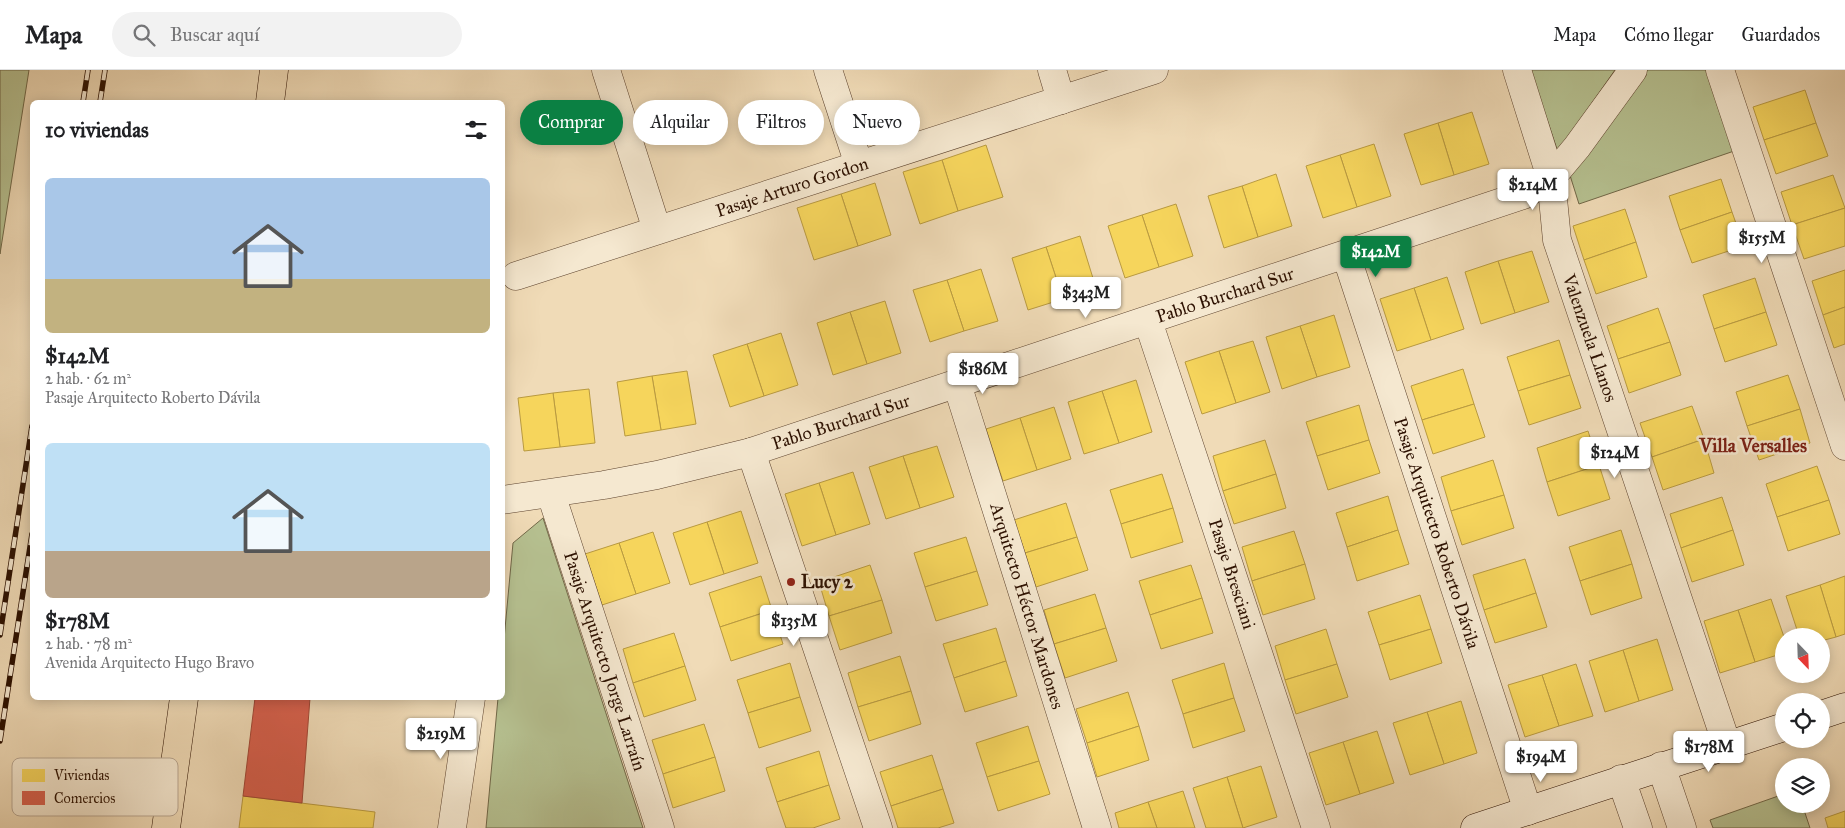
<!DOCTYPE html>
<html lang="es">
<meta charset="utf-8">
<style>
:root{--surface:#fff;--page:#f2f2f2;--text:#202124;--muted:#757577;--line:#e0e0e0;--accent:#0b8043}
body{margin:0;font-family:"IM FELL Great Primer",serif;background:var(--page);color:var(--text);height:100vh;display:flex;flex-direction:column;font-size:19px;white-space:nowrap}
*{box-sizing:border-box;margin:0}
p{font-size:16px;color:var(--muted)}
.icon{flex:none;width:28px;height:28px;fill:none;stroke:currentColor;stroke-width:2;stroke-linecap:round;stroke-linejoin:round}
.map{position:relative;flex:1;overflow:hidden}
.panel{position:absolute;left:30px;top:30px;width:475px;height:600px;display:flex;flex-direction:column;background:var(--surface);border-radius:8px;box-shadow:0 2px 12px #0003}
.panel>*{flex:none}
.top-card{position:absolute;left:520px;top:30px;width:475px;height:45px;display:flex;gap:10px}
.needle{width:32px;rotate:157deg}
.buttons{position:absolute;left:1775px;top:558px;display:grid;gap:10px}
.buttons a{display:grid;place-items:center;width:55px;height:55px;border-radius:50%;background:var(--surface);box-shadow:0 2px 12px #0003;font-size:25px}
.price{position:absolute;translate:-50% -42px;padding:0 11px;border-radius:5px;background:#fff;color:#222;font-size:16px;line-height:32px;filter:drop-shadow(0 1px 2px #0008)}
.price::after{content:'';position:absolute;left:50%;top:30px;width:15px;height:11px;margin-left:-8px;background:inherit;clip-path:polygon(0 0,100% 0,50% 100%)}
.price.current{background:var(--accent);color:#fff}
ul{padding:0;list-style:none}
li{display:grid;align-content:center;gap:10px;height:265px;padding:0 15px}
li span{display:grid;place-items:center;height:155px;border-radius:8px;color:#555}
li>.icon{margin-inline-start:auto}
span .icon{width:90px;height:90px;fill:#fffc;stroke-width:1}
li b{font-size:21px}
h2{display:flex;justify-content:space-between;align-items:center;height:60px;padding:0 15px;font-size:21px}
.tag{padding:0 18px;border-radius:22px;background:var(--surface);box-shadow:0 2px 12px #0003;font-size:18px;line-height:45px}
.tag.current{background:var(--accent);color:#fff}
header{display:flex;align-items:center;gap:30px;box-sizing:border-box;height:70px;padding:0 25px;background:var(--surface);border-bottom:1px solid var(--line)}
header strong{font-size:24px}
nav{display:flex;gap:28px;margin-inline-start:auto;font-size:18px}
.search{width:350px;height:45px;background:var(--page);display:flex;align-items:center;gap:12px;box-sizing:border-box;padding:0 18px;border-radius:28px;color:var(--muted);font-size:19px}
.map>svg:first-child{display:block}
.green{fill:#b6c191;stroke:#716848}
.homes{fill:#f6d55c;stroke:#b99a40}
.shops{fill:#d6604d;stroke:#a34836}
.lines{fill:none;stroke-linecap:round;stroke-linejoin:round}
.street-casing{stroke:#5d432e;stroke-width:29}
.secondary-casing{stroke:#2c1000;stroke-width:29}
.primary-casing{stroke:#2c1000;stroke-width:29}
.street{stroke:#f5e8d0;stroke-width:28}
.secondary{stroke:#f5e8d0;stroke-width:28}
.primary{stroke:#f0dbb7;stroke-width:28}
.rail-casing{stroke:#2c1000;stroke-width:5.5}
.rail{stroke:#f5e8d0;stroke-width:4;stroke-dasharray:11;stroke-linecap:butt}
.poi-dot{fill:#8f2418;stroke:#f5e8d0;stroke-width:2}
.labels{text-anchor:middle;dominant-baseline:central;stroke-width:5;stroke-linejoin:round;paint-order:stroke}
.street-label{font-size:18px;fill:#2c1000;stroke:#f5e8d0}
.poi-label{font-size:18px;font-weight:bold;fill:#2c1000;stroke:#f5e8d0;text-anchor:start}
.neighbourhood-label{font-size:19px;font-weight:bold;fill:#7a1f14;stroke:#f5e8d0}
.key{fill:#f5e8d0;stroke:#b9a792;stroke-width:1}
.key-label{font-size:14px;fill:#2c1000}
</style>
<header>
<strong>Mapa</strong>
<div class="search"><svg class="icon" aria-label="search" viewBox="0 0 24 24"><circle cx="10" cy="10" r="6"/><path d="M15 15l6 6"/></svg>Buscar aquí</div>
<nav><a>Mapa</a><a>Cómo llegar</a><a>Guardados</a></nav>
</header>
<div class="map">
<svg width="1845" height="758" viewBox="0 0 1845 758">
<rect width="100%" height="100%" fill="#f0dbb7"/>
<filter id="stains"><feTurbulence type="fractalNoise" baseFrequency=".004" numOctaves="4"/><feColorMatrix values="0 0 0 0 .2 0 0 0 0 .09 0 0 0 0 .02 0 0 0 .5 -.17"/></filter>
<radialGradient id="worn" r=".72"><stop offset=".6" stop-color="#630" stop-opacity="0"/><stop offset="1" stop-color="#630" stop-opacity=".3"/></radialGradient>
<!-- green -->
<g class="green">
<path d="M0,0h29l-29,184z"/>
<path d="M1530,0h85l-57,82z"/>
<path d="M1642,0h67l31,79 -161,55 -11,-35z"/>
<path d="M543,448l100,310h-157l12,-130h4l1,-48 10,-107z"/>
<path d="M1784,724v10h18l8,24h-97l-3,-8z"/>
</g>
<!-- homes -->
<g class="homes">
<path d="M1805,20l11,33 -52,17 -11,-33z"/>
<path d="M1472,42l17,52 -35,11 -16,-52z"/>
<path d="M1438,53l16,52 -33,10 -17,-51z"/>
<path d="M1816,53l12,33 -52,18 -12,-34z"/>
<path d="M1374,74l17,52 -34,11 -17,-52z"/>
<path d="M986,75l17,52 -45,14 -16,-51z"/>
<path d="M1340,85l17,52 -34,11 -17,-52z"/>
<path d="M942,90l16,51 -38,13 -17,-52z"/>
<path d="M1276,104l16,52 -34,11 -16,-51z"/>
<path d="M1833,105l12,33 -53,17 -11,-33z"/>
<path d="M1721,109l11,33 -52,18 -11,-34z"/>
<path d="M875,113l16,52 -33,11 -17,-52z"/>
<path d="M1242,116l16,51 -34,11 -16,-52z"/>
<path d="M841,124l17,52 -44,14 -17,-52z"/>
<path d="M1176,134l17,52 -34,11 -17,-52z"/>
<path d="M1845,138v38l-41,13 -12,-34z"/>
<path d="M1625,139l11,33 -52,18 -11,-34z"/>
<path d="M1732,142l12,34 -52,17 -12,-33z"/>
<path d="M1142,145l17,52 -34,11 -17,-52z"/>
<path d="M1080,166l16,52 -33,11 -17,-52z"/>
<path d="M1636,172l11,35 -51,17 -12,-34z"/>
<path d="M1046,177l17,52 -35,11 -16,-52z"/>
<path d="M1532,181l17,51 -34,11 -17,-52z"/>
<path d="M1498,191l17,52 -34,11 -16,-52z"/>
<path d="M981,199l17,52 -34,10 -17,-51z"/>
<path d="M1845,200v37l-22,8 -11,-34z"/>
<path d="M1447,207l17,52 -33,11 -17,-52z"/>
<path d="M1755,208l11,34 -52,17 -11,-34z"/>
<path d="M947,210l17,51 -34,11 -17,-52z"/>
<path d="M1414,218l17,52 -34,11 -17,-52z"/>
<path d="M885,231l16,52 -34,11 -17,-52z"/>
<path d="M1845,237v37l-11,4 -11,-33z"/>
<path d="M1658,238l12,34 -52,17 -11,-33z"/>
<path d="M850,242l17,52 -34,11 -16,-52z"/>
<path d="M1766,242l11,33 -52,17 -11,-33z"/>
<path d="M1334,245l16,52 -33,10 -17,-51z"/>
<path d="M1300,256l17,51 -35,12 -16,-52z"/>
<path d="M781,263l17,52 -34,11 -17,-52z"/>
<path d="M1559,270l11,35 -52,16 -11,-34z"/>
<path d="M1253,271l17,51 -34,11 -17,-52z"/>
<path d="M1670,272l11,33 -52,18 -11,-34z"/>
<path d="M747,274l17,52 -34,11 -17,-52z"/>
<path d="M1219,281l17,52 -34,11 -17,-52z"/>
<path d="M1463,299l11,35 -52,16 -11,-34z"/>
<path d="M687,301l9,53 -35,6 -9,-54z"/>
<path d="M1570,305l11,33 -52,17 -11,-34z"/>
<path d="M1788,305l12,34 -53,17 -11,-34z"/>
<path d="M652,306l9,54 -36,6 -8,-54z"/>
<path d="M1136,310l16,52 -33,11 -17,-52z"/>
<path d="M589,319l6,54 -35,4 -7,-54z"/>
<path d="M1102,321l17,52 -35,11 -16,-52z"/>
<path d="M553,323l7,54 -36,4 -6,-53z"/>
<path d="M1474,334l11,33 -52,17 -11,-34z"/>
<path d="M1359,335l10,35 -52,16 -11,-34z"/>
<path d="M1692,336l12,33 -52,18 -12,-34z"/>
<path d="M1054,337l17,52 -34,11 -17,-52z"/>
<path d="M1800,339l10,34 -51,17 -12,-34z"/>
<path d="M1020,348l17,52 -34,11 -17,-52z"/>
<path d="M1588,361l11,34 -52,17 -10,-34z"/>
<path d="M1704,369l10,34 -51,17 -11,-33z"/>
<path d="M1265,370l11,34 -53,17 -10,-35z"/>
<path d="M1369,370l11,33 -52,17 -11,-34z"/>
<path d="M937,376l17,51 -34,11 -17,-52z"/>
<path d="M903,386l17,52 -34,11 -17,-52z"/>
<path d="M1493,390l11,35 -53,16 -10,-34z"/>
<path d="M1599,395l11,34 -52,17 -11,-34z"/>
<path d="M1817,396l12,34 -52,17 -11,-33z"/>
<path d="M853,402l17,52 -34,11 -17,-52z"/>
<path d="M1162,404l11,34 -52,16 -11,-34z"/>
<path d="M1276,404l10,34 -52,16 -11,-33z"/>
<path d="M819,413l17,52 -34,11 -17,-52z"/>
<path d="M1504,425l10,33 -52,17 -11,-34z"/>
<path d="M1388,426l10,34 -51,17 -11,-34z"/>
<path d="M1722,427l11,33 -52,18 -11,-34z"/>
<path d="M1829,430l11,34 -52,17 -11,-34z"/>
<path d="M1066,433l11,34 -52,16 -11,-33z"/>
<path d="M1173,438l10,34 -52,16 -10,-34z"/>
<path d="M741,441l17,52 -34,11 -17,-52z"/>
<path d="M707,452l17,52 -34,11 -17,-52z"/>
<path d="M1398,460l11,34 -52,17 -10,-34z"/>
<path d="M1621,460l11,34 -52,17 -11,-34z"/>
<path d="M1733,460l11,35 -52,17 -11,-34z"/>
<path d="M1294,461l11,33 -53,17 -10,-34z"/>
<path d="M653,462l17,51 -34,11 -17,-51z"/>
<path d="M966,467l11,34 -52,16 -11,-34z"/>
<path d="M1077,467l11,33 -52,17 -11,-34z"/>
<path d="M619,473l17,51 -34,11 -17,-51z"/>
<path d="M1525,489l11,34 -52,17 -11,-35z"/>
<path d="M1305,494l10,35 -52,16 -11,-34z"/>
<path d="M1632,494l10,34 -51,17 -11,-34z"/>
<path d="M870,495l12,35 -53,16 -10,-34z"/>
<path d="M1191,495l11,33 -52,17 -11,-34z"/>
<path d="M977,501l11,34 -52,16 -11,-34z"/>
<path d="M761,506l11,34 -52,17 -11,-34z"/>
<path d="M1845,506v58l-9,3 -16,-52z"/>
<path d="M1820,515l16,52 -15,4v-5h-22l-13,-40z"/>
<path d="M1536,523l11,34 -52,16 -11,-33z"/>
<path d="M1095,524l11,34 -52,16 -10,-34z"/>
<path d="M1420,525l11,34 -52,16 -11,-33z"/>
<path d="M1202,528l11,35 -52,16 -11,-34z"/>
<path d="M1771,529l13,38v16l-29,9 -17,-52z"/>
<path d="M882,530l10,33 -52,17 -11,-34z"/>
<path d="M772,540l11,34 -52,17 -11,-34z"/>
<path d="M1738,540l17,52 -35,11 -16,-52z"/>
<path d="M996,558l10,33 -52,17 -11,-34z"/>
<path d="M1106,558l11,33 -52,17 -11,-34z"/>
<path d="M1326,559l11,35 -52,16 -10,-34z"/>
<path d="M1431,559l11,34 -52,17 -11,-35z"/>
<path d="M674,563l11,33 -52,17 -10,-34z"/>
<path d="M1657,569l16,51 -34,11 -16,-51z"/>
<path d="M1623,580l16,51 -34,11 -16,-51z"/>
<path d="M900,586l11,35 -53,16 -10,-34z"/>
<path d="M1006,591l11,35 -52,16 -11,-34z"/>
<path d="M790,593l10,34 -52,16 -11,-33z"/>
<path d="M1224,593l10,35 -51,16 -11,-34z"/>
<path d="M1337,594l11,33 -52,17 -11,-34z"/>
<path d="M1576,594l17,52 -34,10 -17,-51z"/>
<path d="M685,596l11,34 -52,17 -11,-34z"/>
<path d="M1542,605l17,51 -34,11 -17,-52z"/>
<path d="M911,621l10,33 -52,17 -11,-34z"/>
<path d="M1128,622l11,34 -52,17 -11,-34z"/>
<path d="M800,627l11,34 -52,17 -11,-35z"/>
<path d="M1234,628l11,33 -52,17 -10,-34z"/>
<path d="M1461,631l16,52 -33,11 -17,-52z"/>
<path d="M1427,642l17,52 -34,11 -17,-52z"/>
<path d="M704,654l11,33 -52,17 -11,-34z"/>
<path d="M1028,656l11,35 -52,16 -11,-34z"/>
<path d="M1139,656l10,34 -52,17 -10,-34z"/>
<path d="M1377,661l17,52 -34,11 -17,-52z"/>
<path d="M1343,672l17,52 -34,11 -17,-52z"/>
<path d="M819,681l10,34 -52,17 -11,-34z"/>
<path d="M932,685l11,34 -52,17 -11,-34z"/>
<path d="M715,687l10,34 -52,17 -10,-34z"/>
<path d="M1039,691l11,33 -52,17 -11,-34z"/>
<path d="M1261,696l16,51 -34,11 -16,-51z"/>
<path d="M1227,707l16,51h-37l-13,-40z"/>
<path d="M829,715l11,34 -27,9h-27l-9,-26z"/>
<path d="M943,719l11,34 -16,5h-40l-7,-22z"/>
<path d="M1183,721l12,37h-38l-9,-26z"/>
<path d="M243,726l132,16 -2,16h-134z"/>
<path d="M1148,732l9,26h-38l-4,-15z"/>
<path d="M1845,741v17h-17l-3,-10z"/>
</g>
<!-- shops -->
<path class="shops" d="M255,628h55l-8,105 -59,-7z"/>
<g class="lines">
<!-- street casing -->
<g class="street-casing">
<g id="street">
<path d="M606,0l51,160"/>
<path d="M828,0l31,95"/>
<path d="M1052,0l9,30"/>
<path d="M1517,0l34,108 6,62 170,505"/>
<path d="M1720,0l125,376"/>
<path d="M1346,185l182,556"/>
<path d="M516,206l638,-206"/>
<path d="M1148,251l168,507"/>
<path d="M957,314l140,444"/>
<path d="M751,382l127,376"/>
<path d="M551,424l109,334"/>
<path d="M502,430l102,-15 53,-10 94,-23 772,-257 28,-17 26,-31 56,-77"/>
<path d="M1661,696l21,62"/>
<path d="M1621,709l17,49"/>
<path d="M452,758l19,-130"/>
</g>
</g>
<!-- secondary casing -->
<g class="secondary-casing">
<g id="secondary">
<path d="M1821,645l24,-8"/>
<path d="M1475,758l309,-101"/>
</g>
</g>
<!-- primary casing -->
<g class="primary-casing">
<g id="primary">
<path d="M270,32l4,-32"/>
<path d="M166,758l18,-130"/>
</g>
</g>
<!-- street -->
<use href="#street" class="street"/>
<!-- secondary -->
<use href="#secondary" class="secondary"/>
<!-- primary -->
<use href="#primary" class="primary"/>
<!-- rail casing -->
<g class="rail-casing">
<g id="rail">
<path d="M83,32l5,-32"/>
<path d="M100,32l5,-32"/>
<path d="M0,565l32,-209"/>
<path d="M0,671l32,-207"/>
</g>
</g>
<!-- rail -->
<use href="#rail" class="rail"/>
</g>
<!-- markers -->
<circle class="poi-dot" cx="791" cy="512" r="5"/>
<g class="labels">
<!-- street labels -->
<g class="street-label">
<text transform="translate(792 117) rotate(-18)">Pasaje Arturo Gordon</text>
<text transform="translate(1225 225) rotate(-18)">Pablo Burchard Sur</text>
<text transform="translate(1590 268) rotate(71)">Valenzuela Llanos</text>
<text transform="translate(841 352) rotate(-18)">Pablo Burchard Sur</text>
<text transform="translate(1437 463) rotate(72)">Pasaje Arquitecto Roberto Dávila</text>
<text transform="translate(1232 504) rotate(72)">Pasaje Bresciani</text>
<text transform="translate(1027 536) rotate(73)">Arquitecto Héctor Mardones</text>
<text transform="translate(605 591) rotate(72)">Pasaje Arquitecto Jorge Larraín</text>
</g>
<!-- poi labels -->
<g class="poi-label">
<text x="801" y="512">Lucy 2</text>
</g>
<!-- neighbourhood labels -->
<g class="neighbourhood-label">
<text x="1753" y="375">Villa Versalles</text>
</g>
</g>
<!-- legend -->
<rect x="12" y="688" width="166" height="58" rx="8" class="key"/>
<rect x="22" y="699" width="23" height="13" fill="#f6d55c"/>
<rect x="22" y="721" width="23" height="14" fill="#d6604d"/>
<g class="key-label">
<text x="54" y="710">Viviendas</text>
<text x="54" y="733">Comercios</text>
</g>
<rect width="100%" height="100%" filter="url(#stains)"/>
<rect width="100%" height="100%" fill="url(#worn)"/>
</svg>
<div class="buttons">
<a><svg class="needle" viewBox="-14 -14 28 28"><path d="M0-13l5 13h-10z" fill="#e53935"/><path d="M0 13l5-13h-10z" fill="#757577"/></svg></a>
<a><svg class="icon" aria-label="locate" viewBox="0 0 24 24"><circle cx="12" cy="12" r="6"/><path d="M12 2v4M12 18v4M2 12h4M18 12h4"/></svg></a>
<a><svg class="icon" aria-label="layers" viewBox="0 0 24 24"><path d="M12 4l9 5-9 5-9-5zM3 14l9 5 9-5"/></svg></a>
</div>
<b class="price" style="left:1533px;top:141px">$214M</b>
<b class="price" style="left:1762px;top:194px">$155M</b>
<b class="price current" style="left:1376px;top:208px">$142M</b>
<b class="price" style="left:1086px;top:249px">$343M</b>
<b class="price" style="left:983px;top:325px">$186M</b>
<b class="price" style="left:1615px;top:409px">$124M</b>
<b class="price" style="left:794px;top:577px">$135M</b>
<b class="price" style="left:441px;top:690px">$219M</b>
<b class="price" style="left:1709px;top:703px">$178M</b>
<b class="price" style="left:1541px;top:713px">$194M</b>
<div class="top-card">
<a class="tag current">Comprar</a>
<a class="tag">Alquilar</a>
<a class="tag">Filtros</a>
<a class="tag">Nuevo</a>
</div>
<section class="panel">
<h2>10 viviendas<svg class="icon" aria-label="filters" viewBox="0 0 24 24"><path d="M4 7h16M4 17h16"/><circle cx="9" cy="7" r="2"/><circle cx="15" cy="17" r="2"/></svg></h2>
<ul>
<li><span style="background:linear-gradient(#a9c7e8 65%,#c2b280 0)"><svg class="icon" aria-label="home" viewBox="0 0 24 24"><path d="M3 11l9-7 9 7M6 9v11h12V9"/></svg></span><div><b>$142M</b><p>2 hab. · 62 m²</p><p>Pasaje Arquitecto Roberto Dávila</p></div></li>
<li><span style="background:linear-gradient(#bfe0f5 70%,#b9a48a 0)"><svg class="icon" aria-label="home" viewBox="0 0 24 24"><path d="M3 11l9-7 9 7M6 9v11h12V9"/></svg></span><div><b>$178M</b><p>2 hab. · 78 m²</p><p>Avenida Arquitecto Hugo Bravo</p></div></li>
</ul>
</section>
</div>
